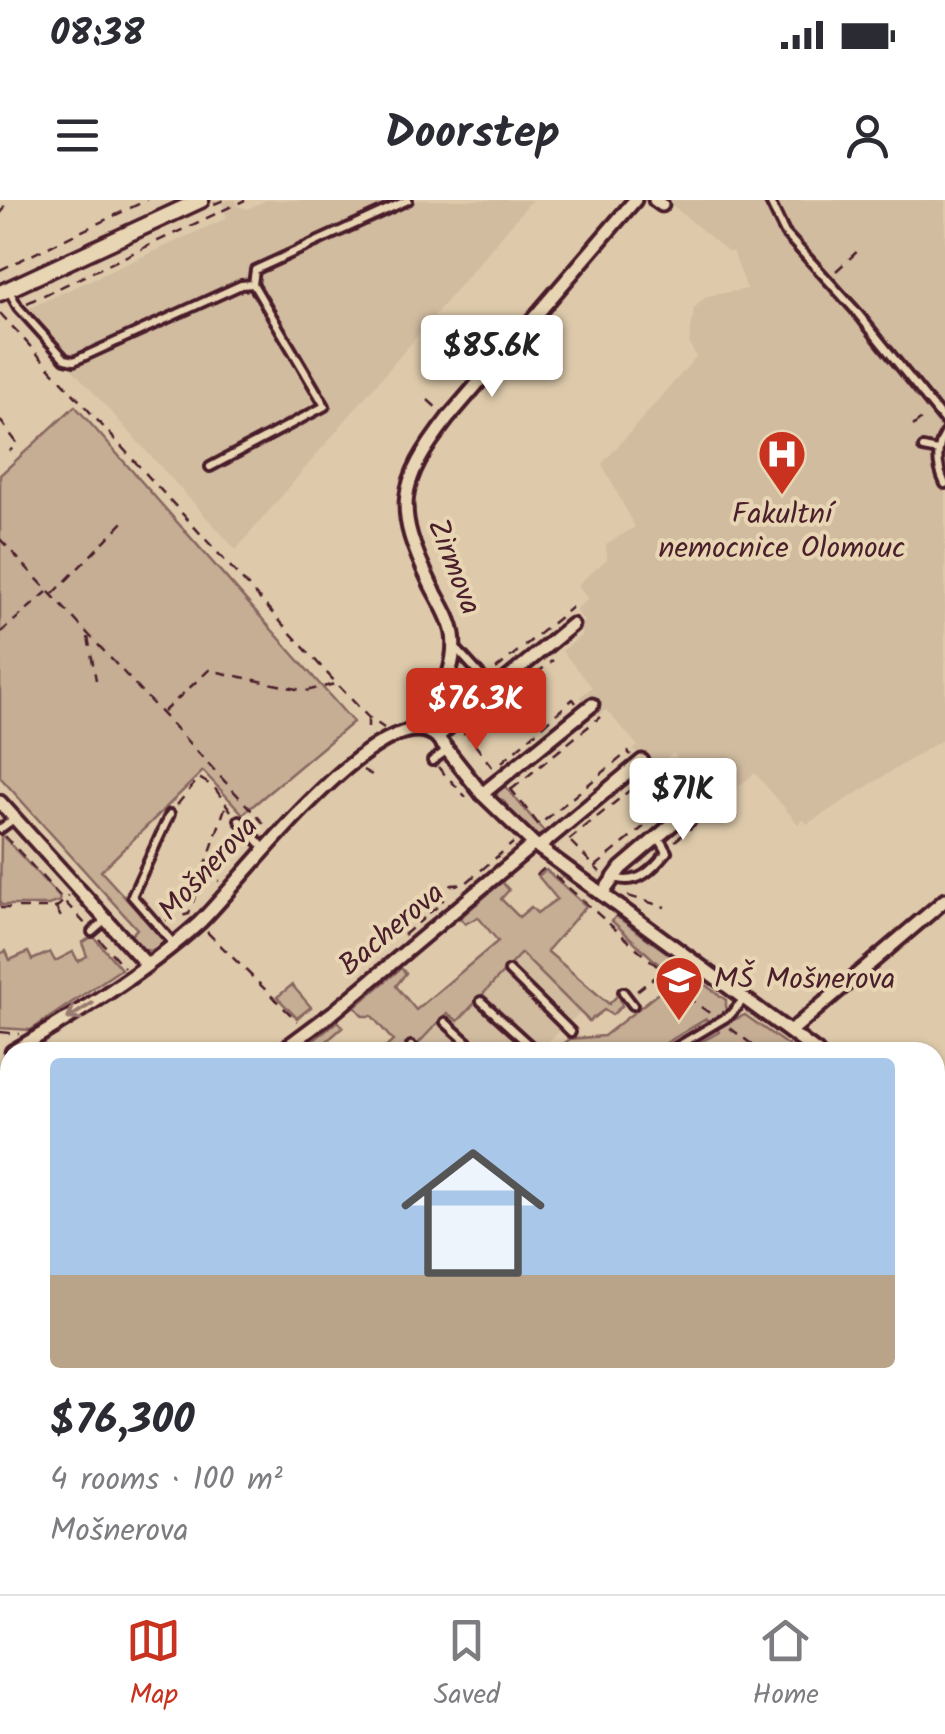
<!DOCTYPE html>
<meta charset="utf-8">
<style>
:root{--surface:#fff;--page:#f2f2f3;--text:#2b2b33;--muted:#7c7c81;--line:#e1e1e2;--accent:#c8321e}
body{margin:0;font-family:Kalam,sans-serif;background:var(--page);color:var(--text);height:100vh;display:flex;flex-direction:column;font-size:38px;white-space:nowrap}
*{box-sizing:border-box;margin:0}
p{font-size:32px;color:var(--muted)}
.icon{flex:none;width:55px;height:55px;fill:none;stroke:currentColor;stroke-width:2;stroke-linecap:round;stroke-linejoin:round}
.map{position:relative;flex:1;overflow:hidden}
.side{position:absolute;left:0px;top:842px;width:945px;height:552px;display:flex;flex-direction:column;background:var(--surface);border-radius:30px 30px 0 0;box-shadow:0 2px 8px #0004}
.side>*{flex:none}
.price{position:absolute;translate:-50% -85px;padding:0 22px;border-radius:10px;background:#fff;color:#222;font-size:32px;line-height:65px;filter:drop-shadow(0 2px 5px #0008)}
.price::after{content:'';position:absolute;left:50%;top:60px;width:30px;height:22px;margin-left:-15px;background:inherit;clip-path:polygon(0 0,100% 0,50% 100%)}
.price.current{background:var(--accent);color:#fff}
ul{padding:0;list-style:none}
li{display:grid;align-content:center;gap:20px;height:530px;padding:0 50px}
li span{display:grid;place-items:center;height:310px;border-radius:10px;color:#555}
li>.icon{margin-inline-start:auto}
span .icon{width:180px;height:180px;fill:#fffc;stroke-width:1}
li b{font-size:42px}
.status{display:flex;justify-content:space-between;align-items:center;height:70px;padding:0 50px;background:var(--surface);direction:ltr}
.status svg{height:28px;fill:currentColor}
header{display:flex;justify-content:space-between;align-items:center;height:130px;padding:0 50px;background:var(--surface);font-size:45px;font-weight:600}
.menu{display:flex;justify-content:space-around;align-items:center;height:140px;border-top:2px solid var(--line);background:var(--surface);font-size:28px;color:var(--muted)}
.menu a{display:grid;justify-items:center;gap:5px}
.menu .current{color:var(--accent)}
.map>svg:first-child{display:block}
.built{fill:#d1bca0}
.green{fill:#c6ae95;stroke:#886660;stroke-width:2.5}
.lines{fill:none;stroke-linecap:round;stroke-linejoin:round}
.service-casing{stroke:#4a1f2b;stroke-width:14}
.minor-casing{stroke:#4a1f2b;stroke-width:19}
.tertiary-casing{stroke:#4a1f2b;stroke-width:21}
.path{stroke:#4a1f2b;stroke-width:2.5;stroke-dasharray:10 8;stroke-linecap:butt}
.service{stroke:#e8d5b3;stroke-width:6}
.minor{stroke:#e8d5b3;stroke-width:11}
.tertiary{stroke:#e8d5b3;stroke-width:14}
.oneway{stroke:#997a6f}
.labels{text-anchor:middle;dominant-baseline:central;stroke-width:8;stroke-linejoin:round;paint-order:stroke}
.poi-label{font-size:30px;fill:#4a1f2b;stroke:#e8d5b3}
.street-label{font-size:30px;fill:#4a1f2b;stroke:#e8d5b3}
</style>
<div class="status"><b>08:38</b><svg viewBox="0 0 49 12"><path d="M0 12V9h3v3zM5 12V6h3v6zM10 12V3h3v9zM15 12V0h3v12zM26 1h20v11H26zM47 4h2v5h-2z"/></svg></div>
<header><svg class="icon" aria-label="menu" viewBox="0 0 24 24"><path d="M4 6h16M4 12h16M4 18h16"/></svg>Doorstep<svg class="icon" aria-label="person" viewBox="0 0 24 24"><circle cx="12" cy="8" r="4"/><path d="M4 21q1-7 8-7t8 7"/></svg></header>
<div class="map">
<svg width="945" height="1394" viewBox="0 0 945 1394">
<rect width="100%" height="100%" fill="#decaab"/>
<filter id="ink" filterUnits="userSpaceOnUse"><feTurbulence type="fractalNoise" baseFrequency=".01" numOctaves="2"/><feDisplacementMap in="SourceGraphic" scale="20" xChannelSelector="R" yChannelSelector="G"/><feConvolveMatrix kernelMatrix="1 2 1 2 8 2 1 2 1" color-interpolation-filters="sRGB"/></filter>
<g filter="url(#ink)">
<!-- built -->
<g class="built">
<path d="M228,0h8l2,6 9,3 19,-9h266l-296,350 -165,-182 -11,-5 -44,-49 211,-96 -5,-15z"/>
<path d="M666,0h279v538l-138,86 -4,-5 -5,5 -43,-51 -23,19 1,-13 -6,-7 -12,-1 -16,13 -26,-31 -32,26 -2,-8 11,-12 -5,-6 -13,-2 6,-5 -32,-36 -9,6 -3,-5 6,-8 -5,-6 -8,5 -7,-5 12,-10 -30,-36 20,-16 -3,-8 5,-6 -9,-11 13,-11 -11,-14 30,-26 -1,-15 29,-17 -33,-63 94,-107 -7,-14 5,-35 13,-12 40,-7 -14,-37h-5z"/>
<path d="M521,753l61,58 -45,41h-136l46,-39 11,7z"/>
</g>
<!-- green -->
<g class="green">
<path d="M75,206l278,316 -110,92 -40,-43 -102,100 65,72 -16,8 -8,-2 -12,-13 7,-7 -137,-152v-302z"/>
<path d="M503,584l43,50 -9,2 -20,-16 -14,-20 -6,-2v-8z"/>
<path d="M1,634l58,63 1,4 -12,4h-48z"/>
<path d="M546,670l40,36 -39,45 62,53 10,-10 3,12 -10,9 -8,-5 -15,11 -68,-68 -63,68 -11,-8 -34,36 -6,-3 -6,6h-20l12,-11 -21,-25h-9l-8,-9 46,-39 5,5 -10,13 20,24 82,-69 -20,-24 -13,7 -5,-6 42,-36 7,8 -8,9 18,18 12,-10 6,6 20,-14 -19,-23z"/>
<path d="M616,716l53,38 3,10 -5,8 -55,-51z"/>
<path d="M93,736l28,33 -90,61 -31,-2v-74l6,-3 4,9 18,-8 4,8 18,-8 5,9 18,-9 5,9 9,-5 -5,-13z"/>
<path d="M688,777h6l32,23v13l-16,9 -4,-3 -55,33h-98l17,-13 34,-3 67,-53 3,3z"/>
<path d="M292,785l19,22 -14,11 -20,-21z"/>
<path d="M745,815l52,37h-99l-4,-6 25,-14 -3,-5z"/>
<path d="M338,821l5,6 -16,14 9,11 -36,-1z"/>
<path d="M3,1003l7,7v51l-10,1v-55z"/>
<path d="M0,1073h6l4,22v73c-10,-21 -10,-67 -10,-95z"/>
<path d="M945,1074v68l-10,8v-68z"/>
<path d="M2,1214l1,17h7v51l-10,-11z"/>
<path d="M0,1336l10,11v38h34l8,9h-52z"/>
<path d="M370,1385l7,4 -4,5h-34l-14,-8z"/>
<path d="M386,1385h57l-11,9h-54z"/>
<path d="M529,1385h70l6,9h-80z"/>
<path d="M778,1385h61l-6,9h-66z"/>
</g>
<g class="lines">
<!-- service casing -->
<g class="service-casing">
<g id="service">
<path d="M769,0l16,33 70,77 90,112"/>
<path d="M253,84l2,-14 153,-70"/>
<path d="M9,91l9,16 47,52 9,2 167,-76 12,-1 72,122 -115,61"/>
<path d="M945,234c-10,16 -8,33 0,50"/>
<path d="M923,248l15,3"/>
<path d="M454,446l30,33"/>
<path d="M432,561l14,-10"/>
<path d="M170,614l-38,82 41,47"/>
<path d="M239,620l27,30"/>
<path d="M0,629l15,-11"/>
<path d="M615,678c23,8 38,-9 52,-26l-7,-12"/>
<path d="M92,732l14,-12"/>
<path d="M509,771l62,61"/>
<path d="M623,792l10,13"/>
<path d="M481,801l56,51"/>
<path d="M445,822l33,30"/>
<path d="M411,846l7,6"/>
<path d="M668,852l62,-37 14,-16"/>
<path d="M3,933l7,6"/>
<path d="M0,1003l10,-9"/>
<path d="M0,1169l10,3"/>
<path d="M139,1385l8,9"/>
<path d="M730,1394l2,-9"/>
</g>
</g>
<!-- minor casing -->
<g class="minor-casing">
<g id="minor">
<path d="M655,0l7,5"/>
<path d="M427,530c11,-29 31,-64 26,-96 -3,-17 -14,-33 -22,-49 -37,-76 -34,-101 17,-167l187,-218"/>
<path d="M437,537l135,-112"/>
<path d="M482,594l110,-89"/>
<path d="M0,602l146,162"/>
<path d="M539,647l103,-86"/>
<path d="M602,694l19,-26 102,-87"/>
<path d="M791,831l154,-131"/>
<path d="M12,852c64,-38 131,-78 187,-129 36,-33 185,-233 238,-186l45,57 52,50 283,208"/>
<path d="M280,852l55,-41 199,-167"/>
<path d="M935,955l10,10"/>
<path d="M935,1008l10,-8"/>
<path d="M0,1201l10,-9"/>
<path d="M935,1212l10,-6"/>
<path d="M935,1282l10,-8"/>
<path d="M695,1385l11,9"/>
<path d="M192,1394l10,-9"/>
<path d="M450,1394l11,-9"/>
</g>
</g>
<!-- tertiary casing -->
<g class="tertiary-casing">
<g id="tertiary">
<path d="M0,93l201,-93"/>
<path d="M0,1319l10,11"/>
<path d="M59,1385l8,9"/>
</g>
</g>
<!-- path -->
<g class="path">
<path d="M214,4l10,-4"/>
<path d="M0,14l4,-5v-9"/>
<path d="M0,70l147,-70"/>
<path d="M836,71l25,-23"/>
<path d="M27,103l218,-103"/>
<path d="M0,113l336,370 32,34 16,11"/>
<path d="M428,200l12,11"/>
<path d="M0,220l17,23 -7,8"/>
<path d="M913,226l12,-10"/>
<path d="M0,339l267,288"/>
<path d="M53,394l73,-75"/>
<path d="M0,433l47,-41"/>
<path d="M88,437l8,43"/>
<path d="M496,469l76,-62"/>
<path d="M163,512l46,-42 97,21 29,-7"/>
<path d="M368,518v17"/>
<path d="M467,532l86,-72"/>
<path d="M463,533h3l26,34"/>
<path d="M502,562l71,-63 3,4"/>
<path d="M438,567l28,30"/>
<path d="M363,570l11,6"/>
<path d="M510,588l29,37 89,-73 3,3"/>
<path d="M512,589l88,-72"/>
<path d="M177,605l22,-27 15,9 17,24"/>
<path d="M5,636l82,90"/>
<path d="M569,640l72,-59"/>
<path d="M675,641l55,-45 4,5"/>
<path d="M571,642l29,30"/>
<path d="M595,667l110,-91"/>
<path d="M201,675l18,6"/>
<path d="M536,675l9,-7"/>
<path d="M555,676l119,105"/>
<path d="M628,696l37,11"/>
<path d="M0,708h56l13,-12"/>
<path d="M56,708l6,11"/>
<path d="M429,713l13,-10 3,-12 7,-6 13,-1 48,-41"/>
<path d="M166,720l23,-6 37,-109"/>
<path d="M207,732l90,89"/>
<path d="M404,735l20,-17"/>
<path d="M99,739l25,28"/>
<path d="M676,782l8,13 27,19"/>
<path d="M637,791l25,-20"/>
<path d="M730,828l32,24"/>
<path d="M0,832l19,2"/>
<path d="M935,911l10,8"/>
<path d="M0,1275l10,11"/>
<path d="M935,1364l10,-9"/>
<path d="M481,1385l8,9"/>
<path d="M665,1385l10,9"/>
<path d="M903,1385l8,9"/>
<path d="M324,1387l12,7"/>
<path d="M376,1394l7,-9"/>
<path d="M522,1394l4,-9"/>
<path d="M748,1394l3,-9"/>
<path d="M822,1394l7,-9"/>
<path d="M901,1394l8,-9"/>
</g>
<!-- service -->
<use href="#service" class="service"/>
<!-- minor -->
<use href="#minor" class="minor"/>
<!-- tertiary -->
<use href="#tertiary" class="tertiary"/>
</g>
<!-- one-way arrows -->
<defs><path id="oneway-shaft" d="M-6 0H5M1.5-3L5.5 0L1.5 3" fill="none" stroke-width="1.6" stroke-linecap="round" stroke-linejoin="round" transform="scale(2.5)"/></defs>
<use class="oneway" href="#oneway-shaft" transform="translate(80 811) rotate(148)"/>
</g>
<!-- icons -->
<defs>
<g id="hospital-pin" transform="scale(2.5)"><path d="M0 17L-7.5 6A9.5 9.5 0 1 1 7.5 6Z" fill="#c8321e" stroke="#e8d5b3"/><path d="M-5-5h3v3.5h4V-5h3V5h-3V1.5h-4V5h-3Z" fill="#fff"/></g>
<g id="school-pin" transform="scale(2.5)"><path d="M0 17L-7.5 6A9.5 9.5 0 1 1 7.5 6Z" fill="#c8321e" stroke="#e8d5b3"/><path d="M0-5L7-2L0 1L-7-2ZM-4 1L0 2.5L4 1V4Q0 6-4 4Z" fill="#fff"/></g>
</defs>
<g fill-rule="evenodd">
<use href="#hospital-pin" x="782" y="254"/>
<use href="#school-pin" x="679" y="780"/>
</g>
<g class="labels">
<!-- poi labels -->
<g class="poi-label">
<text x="782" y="315">Fakultní<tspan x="782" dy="34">nemocnice Olomouc</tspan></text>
<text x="714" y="780" text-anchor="start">MŠ Mošnerova</text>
</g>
<!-- street labels -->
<g class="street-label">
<text transform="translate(453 367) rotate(69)">Zirmova</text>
<text transform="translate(209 669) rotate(-47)">Mošnerova</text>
<text transform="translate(392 730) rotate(-40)">Bacherova</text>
</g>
</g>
</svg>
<b class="price" style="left:492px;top:200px">$85.6K</b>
<b class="price current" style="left:476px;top:553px">$76.3K</b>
<b class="price" style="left:683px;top:643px">$71K</b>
<section class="side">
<ul>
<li><span style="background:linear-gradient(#a9c7e8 70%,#b9a48a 0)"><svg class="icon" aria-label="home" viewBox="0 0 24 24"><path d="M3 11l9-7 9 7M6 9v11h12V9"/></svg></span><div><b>$76,300</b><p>4 rooms · 100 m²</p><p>Mošnerova</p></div></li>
</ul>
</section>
</div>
<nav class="menu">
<a class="current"><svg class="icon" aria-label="map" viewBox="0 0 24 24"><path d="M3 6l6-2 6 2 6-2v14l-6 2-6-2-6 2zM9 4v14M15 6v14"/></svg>Map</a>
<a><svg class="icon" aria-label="saved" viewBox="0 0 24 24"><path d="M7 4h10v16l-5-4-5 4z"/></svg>Saved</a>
<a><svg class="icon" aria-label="home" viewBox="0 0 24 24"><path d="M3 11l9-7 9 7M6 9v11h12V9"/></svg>Home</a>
</nav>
